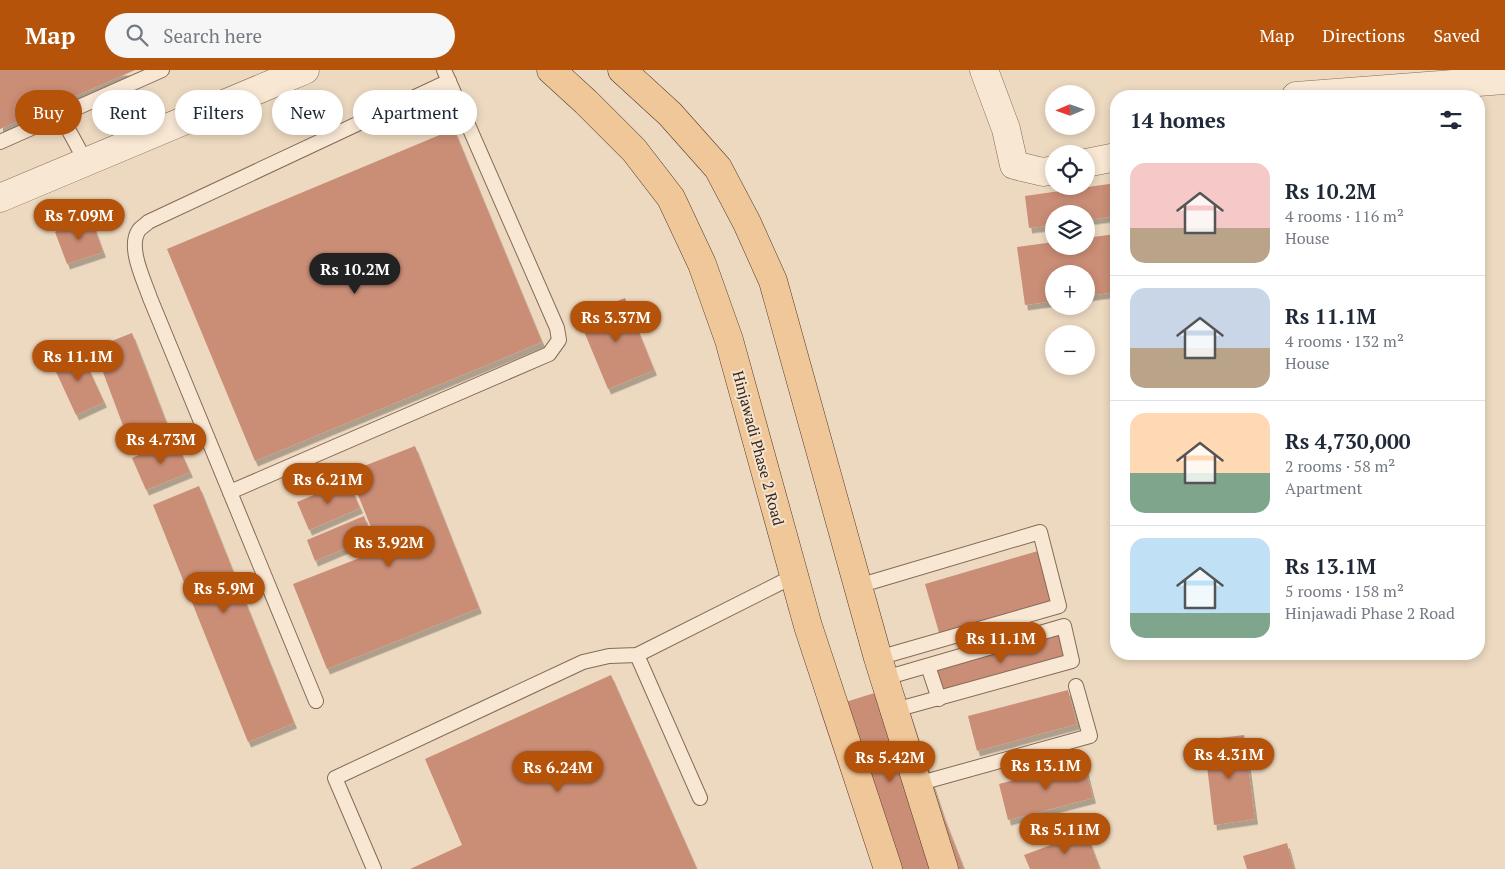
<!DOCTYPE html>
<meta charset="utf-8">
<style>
:root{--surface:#fff;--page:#f6f6f7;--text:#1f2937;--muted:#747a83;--line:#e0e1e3;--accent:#b45309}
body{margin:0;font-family:"PT Serif",serif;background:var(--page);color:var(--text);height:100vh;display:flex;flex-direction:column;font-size:19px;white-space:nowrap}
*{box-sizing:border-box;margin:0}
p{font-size:16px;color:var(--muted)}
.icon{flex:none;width:28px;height:28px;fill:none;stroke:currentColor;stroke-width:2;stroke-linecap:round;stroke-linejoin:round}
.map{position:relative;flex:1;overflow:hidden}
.sheet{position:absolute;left:1110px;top:20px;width:375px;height:570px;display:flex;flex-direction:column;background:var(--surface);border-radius:20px;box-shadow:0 2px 8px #0003}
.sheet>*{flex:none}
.banner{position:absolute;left:15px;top:20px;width:475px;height:45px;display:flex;gap:10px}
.needle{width:32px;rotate:268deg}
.tools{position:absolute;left:1045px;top:15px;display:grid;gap:10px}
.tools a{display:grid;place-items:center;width:50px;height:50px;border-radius:50%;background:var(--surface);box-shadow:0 2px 8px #0003;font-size:25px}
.price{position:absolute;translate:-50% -42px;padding:0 11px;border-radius:18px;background:var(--accent);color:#fff;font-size:16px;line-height:32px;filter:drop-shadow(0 1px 2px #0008)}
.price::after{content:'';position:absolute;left:50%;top:30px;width:15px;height:11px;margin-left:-8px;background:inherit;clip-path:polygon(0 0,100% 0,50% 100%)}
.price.selected{background:#222;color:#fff}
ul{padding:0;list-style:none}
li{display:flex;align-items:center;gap:15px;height:125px;padding:0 20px}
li+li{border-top:1px solid var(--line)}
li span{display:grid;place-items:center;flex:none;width:140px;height:100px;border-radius:15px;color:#555}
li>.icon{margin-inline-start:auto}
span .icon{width:60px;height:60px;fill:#fffc;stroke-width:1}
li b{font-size:21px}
h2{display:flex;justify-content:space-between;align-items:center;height:60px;padding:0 20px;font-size:21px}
.tag{padding:0 18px;border-radius:22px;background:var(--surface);box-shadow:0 2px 8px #0003;font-size:18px;line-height:45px}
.tag.selected{background:var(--accent);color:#fff}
header{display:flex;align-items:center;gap:30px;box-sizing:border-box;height:70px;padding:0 25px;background:var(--accent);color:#fff}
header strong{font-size:24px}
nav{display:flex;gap:28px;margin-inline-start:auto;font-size:18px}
.search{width:350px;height:45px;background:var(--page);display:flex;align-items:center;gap:12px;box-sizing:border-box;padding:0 18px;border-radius:28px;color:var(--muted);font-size:19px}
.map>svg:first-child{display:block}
.building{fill:#ca8d76;filter:url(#shadow)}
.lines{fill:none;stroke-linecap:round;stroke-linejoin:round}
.service-casing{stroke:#856a58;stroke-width:16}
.minor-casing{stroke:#856a58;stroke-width:29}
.primary-casing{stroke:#53392d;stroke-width:29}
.service{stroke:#f8e7d3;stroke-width:14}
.minor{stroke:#f8e7d3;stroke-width:28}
.primary{stroke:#f0c798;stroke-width:28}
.labels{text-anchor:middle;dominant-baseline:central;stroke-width:4;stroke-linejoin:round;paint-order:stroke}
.street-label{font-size:15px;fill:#35251d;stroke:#f4e4cf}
</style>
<header>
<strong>Map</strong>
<div class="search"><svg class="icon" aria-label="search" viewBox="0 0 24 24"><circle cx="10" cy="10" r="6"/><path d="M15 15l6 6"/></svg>Search here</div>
<nav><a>Map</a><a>Directions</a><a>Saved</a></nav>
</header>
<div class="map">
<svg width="1505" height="799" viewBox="0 0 1505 799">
<defs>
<filter id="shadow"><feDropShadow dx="3" dy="5.5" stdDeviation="0" flood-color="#0004"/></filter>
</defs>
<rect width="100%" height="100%" fill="#edd9c0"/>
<!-- building -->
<g class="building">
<path d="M0,0h135l-135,59z"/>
<path d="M454,59l88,213 -287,119 -88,-212z"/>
<path d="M1116,113v33l-30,4v-6h-32v11l-25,3 -4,-32z"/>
<path d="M90,146l13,36 -36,12 -12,-32z"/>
<path d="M1116,164v58l-30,4v-22h-32v27l-29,4 -8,-58 37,-5v4h32v-8z"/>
<path d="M625,228l29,72 -46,19 -30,-72z"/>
<path d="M132,263l38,99 -39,15 -37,-99z"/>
<path d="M80,280l24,52 -28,13 -24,-52z"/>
<path d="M175,369l15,33 -44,18 -14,-32z"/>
<path d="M415,376l64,162 -152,61 -34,-85 87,-34 -31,-78z"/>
<path d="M348,411l12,27 -51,22 -12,-28z"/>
<path d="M199,416l95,237 -46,19 -95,-237z"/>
<path d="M364,446l8,21 -57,24 -8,-21z"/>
<path d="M1038,481l15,51 -113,34 -15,-52z"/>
<path d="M1060,563l7,27 -125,35 -8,-27z"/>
<path d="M611,605l86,194h-287l52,-24 -37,-86z"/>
<path d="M900,615l43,130 21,54h-89l-12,-32 -43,-127z"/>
<path d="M1068,620l9,34 -100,27 -9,-35z"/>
<path d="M1244,665l11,84 -41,6 -10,-85z"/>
<path d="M1084,692l9,36 -85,22 -9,-36z"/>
<path d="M1086,762l14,37h-70l-6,-14z"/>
<path d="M1287,773l7,26h-47l-4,-13z"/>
</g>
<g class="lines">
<!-- service casing -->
<g class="service-casing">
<g id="service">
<path d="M61,46l25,46"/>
<path d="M0,72l162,-72"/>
<path d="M230,422l319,-138 10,-14 -2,-12 -113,-258"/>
<path d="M858,516l182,-54 19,74 -181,52"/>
<path d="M637,585l63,143"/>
<path d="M928,596l11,33"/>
<path d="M885,608l179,-52 8,35 -177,49"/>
<path d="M316,631l-166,-403c-6,-18 -23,-51 -11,-68 2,-3 7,-5 9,-8l301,-141"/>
<path d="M917,714l173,-48 -14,-50"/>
<path d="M374,799l-39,-91 248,-116 26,-6 28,-1 157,-79"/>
</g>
</g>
<!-- minor casing -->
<g class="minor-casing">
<g id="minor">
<path d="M984,0l22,59 8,36 29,7 11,-2"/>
<path d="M1296,26l209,-16"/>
<path d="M1086,93l30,-6"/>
<path d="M0,128l305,-128"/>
</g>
</g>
<!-- primary casing -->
<g class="primary-casing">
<g id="primary">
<path d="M551,0l35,32 48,48 37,48 31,66 27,76 79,286 80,243"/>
<path d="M622,0l48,44 48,54 29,55 26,58 105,377 66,211"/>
</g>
</g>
<!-- service -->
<use href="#service" class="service"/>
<!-- minor -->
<use href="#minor" class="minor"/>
<!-- primary -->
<use href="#primary" class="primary"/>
</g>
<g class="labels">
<!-- street labels -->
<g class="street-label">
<text transform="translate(759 378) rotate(75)">Hinjawadi Phase 2 Road</text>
</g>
</g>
</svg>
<div class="tools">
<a><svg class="needle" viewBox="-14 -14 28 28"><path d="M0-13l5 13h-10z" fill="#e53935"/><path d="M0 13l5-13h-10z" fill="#747a83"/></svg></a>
<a><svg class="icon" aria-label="locate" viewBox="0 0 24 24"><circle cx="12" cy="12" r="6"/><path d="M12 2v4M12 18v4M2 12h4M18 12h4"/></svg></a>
<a><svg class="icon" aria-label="layers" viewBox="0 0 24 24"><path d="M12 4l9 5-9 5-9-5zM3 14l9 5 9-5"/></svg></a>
<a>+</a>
<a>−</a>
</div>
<b class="price" style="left:79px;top:171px">Rs 7.09M</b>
<b class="price selected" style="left:355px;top:225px">Rs 10.2M</b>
<b class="price" style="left:616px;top:273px">Rs 3.37M</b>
<b class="price" style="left:78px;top:312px">Rs 11.1M</b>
<b class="price" style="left:161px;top:395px">Rs 4.73M</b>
<b class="price" style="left:328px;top:435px">Rs 6.21M</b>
<b class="price" style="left:389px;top:498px">Rs 3.92M</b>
<b class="price" style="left:224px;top:544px">Rs 5.9M</b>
<b class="price" style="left:1001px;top:594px">Rs 11.1M</b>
<b class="price" style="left:1229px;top:710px">Rs 4.31M</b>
<b class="price" style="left:890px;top:713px">Rs 5.42M</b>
<b class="price" style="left:1046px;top:721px">Rs 13.1M</b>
<b class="price" style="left:558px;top:723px">Rs 6.24M</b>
<b class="price" style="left:1065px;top:785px">Rs 5.11M</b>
<div class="banner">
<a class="tag selected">Buy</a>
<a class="tag">Rent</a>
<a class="tag">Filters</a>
<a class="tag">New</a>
<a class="tag">Apartment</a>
</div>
<section class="sheet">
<h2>14 homes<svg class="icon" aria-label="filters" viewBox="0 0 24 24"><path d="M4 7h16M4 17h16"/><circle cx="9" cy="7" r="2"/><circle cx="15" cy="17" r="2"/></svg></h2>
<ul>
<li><span style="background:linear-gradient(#f6c9c9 65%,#b9a48a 0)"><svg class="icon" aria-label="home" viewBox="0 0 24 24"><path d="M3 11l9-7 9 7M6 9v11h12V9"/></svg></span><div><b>Rs 10.2M</b><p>4 rooms · 116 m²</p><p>House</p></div></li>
<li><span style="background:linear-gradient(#c9d6e8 60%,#b9a48a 0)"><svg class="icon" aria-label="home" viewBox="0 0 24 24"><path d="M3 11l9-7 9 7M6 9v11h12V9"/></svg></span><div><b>Rs 11.1M</b><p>4 rooms · 132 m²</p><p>House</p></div></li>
<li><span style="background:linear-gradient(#ffd9b3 60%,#7fa58c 0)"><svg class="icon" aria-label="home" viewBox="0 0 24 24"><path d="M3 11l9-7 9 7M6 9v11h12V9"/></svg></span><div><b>Rs 4,730,000</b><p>2 rooms · 58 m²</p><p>Apartment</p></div></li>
<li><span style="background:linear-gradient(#bfe0f5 75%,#7fa58c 0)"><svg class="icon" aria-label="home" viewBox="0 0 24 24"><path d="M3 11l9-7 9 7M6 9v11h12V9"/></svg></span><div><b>Rs 13.1M</b><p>5 rooms · 158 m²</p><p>Hinjawadi Phase 2 Road</p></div></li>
</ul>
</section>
</div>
